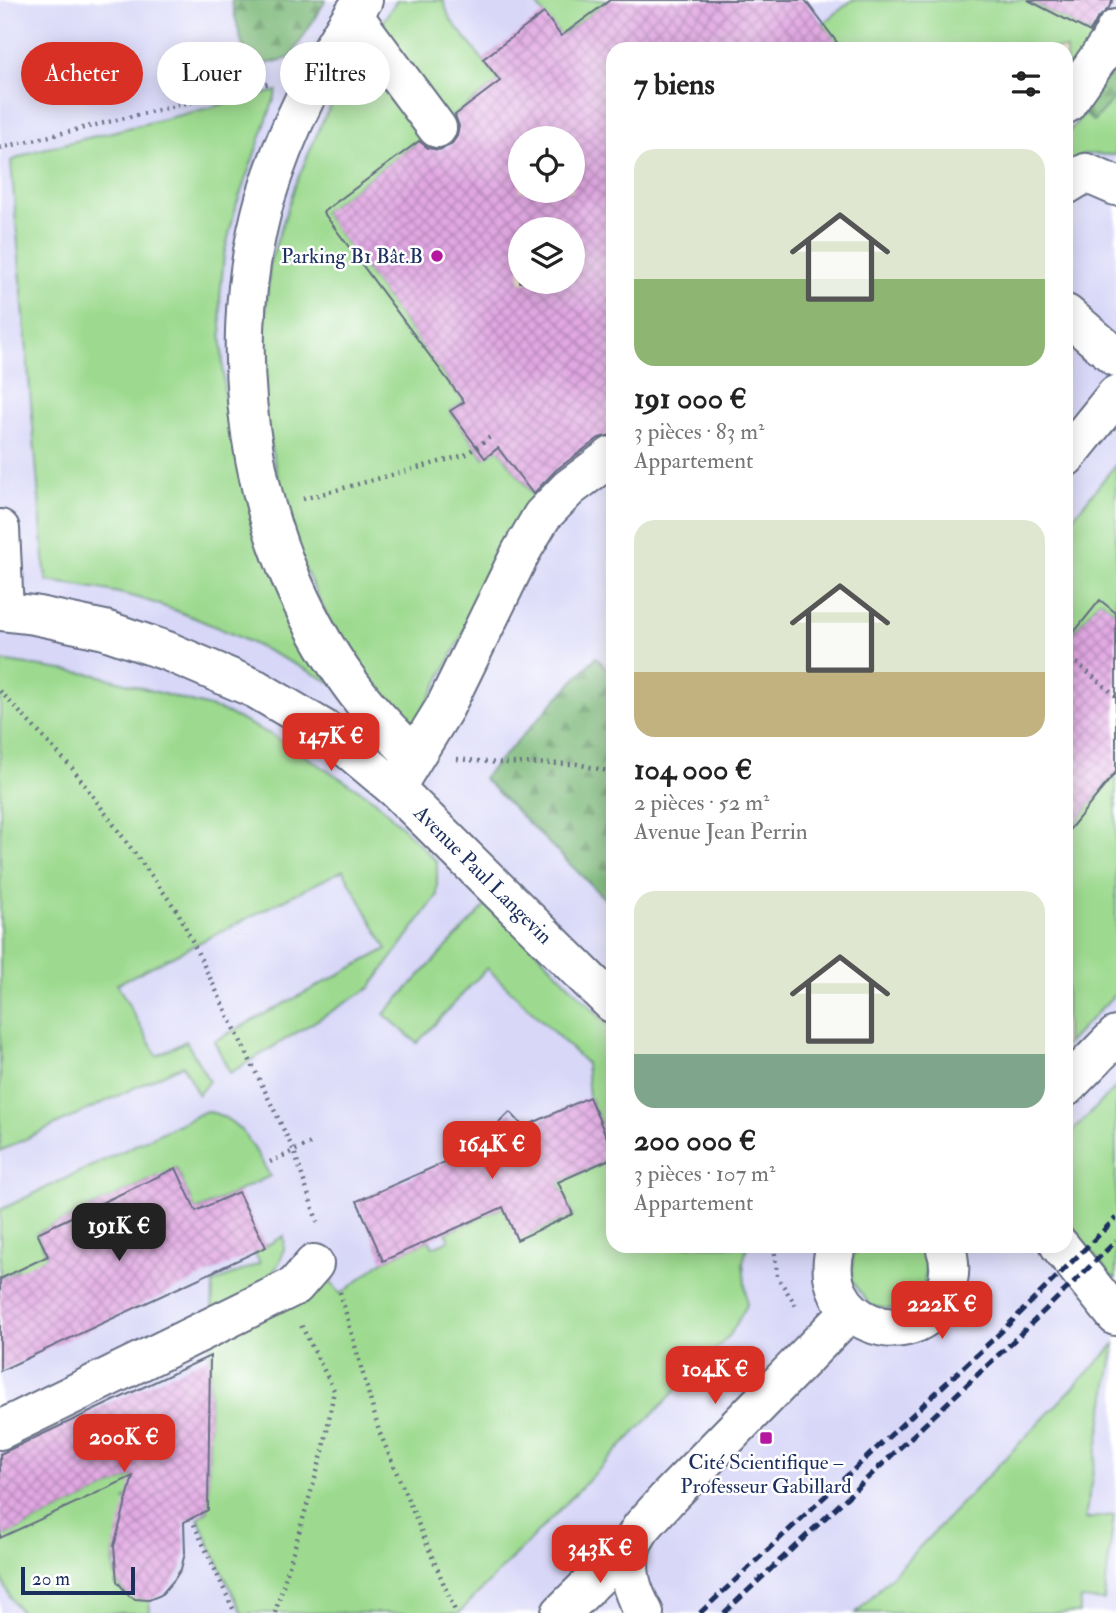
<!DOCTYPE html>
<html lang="fr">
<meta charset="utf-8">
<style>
:root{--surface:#fff;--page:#f2f2f2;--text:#222;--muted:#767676;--accent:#d93025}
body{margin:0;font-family:"IM FELL Double Pica",serif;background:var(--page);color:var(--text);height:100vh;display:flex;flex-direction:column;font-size:26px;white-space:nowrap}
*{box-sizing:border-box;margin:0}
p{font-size:23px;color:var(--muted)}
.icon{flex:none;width:38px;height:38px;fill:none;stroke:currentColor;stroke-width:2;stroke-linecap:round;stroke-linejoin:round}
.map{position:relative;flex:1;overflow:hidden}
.drawer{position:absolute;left:606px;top:42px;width:467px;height:1211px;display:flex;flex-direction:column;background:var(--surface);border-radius:21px;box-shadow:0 4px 18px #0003}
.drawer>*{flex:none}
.guide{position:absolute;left:21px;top:42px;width:480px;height:63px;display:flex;gap:14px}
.controls{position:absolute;left:508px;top:126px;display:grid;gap:14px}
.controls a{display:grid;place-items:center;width:77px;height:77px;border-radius:50%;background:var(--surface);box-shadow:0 4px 18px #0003;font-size:35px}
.scale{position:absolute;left:21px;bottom:18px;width:114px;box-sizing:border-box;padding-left:7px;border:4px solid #1b2f5e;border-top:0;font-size:19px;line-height:24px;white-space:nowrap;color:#1b2f5e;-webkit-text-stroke:5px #fff;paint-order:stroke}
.price{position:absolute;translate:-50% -60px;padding:0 16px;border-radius:14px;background:var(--accent);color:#fff;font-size:23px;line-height:46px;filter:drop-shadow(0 2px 4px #0008)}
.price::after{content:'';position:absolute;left:50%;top:42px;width:21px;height:16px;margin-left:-10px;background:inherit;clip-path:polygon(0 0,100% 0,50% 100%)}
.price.active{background:#222;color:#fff}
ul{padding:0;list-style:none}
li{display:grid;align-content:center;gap:14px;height:371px;padding:0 28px}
li span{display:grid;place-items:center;height:217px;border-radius:21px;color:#555}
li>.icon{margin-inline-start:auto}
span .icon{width:126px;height:126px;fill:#fffc;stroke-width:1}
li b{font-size:30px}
h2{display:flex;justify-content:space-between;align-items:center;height:84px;padding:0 28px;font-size:30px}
.chip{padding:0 24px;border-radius:32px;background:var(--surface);box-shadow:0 4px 18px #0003;font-size:24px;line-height:63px}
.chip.active{background:var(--accent);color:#fff}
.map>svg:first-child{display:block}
.built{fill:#d8d7f8;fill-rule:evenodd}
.green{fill:#9dda8f;stroke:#5c8476;stroke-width:2}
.forest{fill:url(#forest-firs);stroke:#4c746c;stroke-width:2}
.building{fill:url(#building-cross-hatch);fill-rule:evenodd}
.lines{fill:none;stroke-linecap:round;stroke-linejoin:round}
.minor-casing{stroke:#666e83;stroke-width:42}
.path{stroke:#666e83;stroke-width:4.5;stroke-dasharray:2 5;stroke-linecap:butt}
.minor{stroke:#fff;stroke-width:38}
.rail{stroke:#1b2f5e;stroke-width:5;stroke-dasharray:10 5;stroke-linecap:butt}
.poi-dot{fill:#b5179e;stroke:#fff;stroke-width:2.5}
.labels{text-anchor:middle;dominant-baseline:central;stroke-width:5;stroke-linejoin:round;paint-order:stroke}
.poi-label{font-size:21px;fill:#1b2f5e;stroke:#fff;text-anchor:end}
.street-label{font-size:21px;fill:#1b2f5e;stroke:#fff}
</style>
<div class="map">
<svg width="1116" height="1613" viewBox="0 0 1116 1613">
<defs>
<pattern id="forest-firs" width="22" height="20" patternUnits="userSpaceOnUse" patternTransform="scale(1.75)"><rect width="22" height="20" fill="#7eba7a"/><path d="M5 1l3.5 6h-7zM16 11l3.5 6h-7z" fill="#669867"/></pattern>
<pattern id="building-cross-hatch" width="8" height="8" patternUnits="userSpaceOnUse" patternTransform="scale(1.75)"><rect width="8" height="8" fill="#e1a7e2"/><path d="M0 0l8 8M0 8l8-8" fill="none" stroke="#b688ba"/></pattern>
</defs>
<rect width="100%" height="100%" fill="#fff"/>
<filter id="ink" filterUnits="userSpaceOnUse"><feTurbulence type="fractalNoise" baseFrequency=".0143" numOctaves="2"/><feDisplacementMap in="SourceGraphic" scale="14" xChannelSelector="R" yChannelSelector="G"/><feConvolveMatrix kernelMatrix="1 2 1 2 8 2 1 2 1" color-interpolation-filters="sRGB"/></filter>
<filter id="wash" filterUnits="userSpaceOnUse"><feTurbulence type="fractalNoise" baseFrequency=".00686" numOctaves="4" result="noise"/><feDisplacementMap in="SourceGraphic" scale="28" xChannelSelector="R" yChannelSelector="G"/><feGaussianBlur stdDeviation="1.57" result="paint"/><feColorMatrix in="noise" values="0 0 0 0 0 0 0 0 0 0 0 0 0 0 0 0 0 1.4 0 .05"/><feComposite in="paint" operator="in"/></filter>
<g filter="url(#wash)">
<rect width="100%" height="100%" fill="#f1e3c7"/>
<!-- built -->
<path class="built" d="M0,0h1116v1613h-1116zM612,49h454v1197h-454zM520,138h52v53h-52zM520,229h52v53h-52z"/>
<!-- green -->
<g class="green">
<path d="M397,0h46l7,19 50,62 -177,131 141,190 -14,9 34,47 14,-10 36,49 -123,237 -75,-99 -41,-87 -30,-125 -1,-93 6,-68 26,-79 27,-63 30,-53z"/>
<path d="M533,0h77l-49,36z"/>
<path d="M852,0h176l67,35 -29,45v-31h-224l-19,-25z"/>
<path d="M277,91l-41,115 -12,49 -4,44 4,93 3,22 16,70 91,200c-58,-29 -115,-59 -177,-80 -36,-13 -73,-18 -110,-23l-2,-10 -34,-410 24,-10z"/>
<path d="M1116,96v59l-32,-1 -18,10v-29l18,-22 9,8z"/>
<path d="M1116,464v149l-16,-13 -27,33 -7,1v-108z"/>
<path d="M0,661l97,14 126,36 49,24 103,65 62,62v34l-67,92 -140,85 -16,-32 173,-92 -44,-79 -226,114 40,72 29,-15 23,40 -11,14 -15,-30 -183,86z"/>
<path d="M1116,772v221l-50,52v-211z"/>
<path d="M489,902l123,127v120l-23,-52 -3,-34 -99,-95 -70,75 -33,-29z"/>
<path d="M1116,1087v191l-5,-2 -45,-55v-83z"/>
<path d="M206,1111c36,7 47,36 64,65l-74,35 -20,-43 -139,65 15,34 -30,13 -4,-10 -18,9v-69z"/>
<path d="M612,1158v88h135l-4,17 4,42 -17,30 -271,278h-217l-44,-94 10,-9 2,-166 104,-80 27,30 42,-33 46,-21 4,7 16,-7 -3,-7 57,-26 15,32 55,-24 -15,-33z"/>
<path d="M284,1236c5,41 -42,60 -72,79l1,-32 47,-20 -6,-11z"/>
<path d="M860,1246h57c16,21 10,56 -19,62 -8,2 -19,-1 -27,-2l-20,-26 2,-24z"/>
<path d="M1115,1344l-30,175 29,-4 -10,86 -23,-2 -2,14h-223z"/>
<path d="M139,1473l7,15 -21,11 5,9c-17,31 -33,88 19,92l1,13h-128c-22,-25 -22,-40 -22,-75z"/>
</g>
<!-- forest -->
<g class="forest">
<path d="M231,0h95l-36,58 -42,10z"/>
<path d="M1116,55v41l-23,25 -14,-14z"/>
<path d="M596,657l16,17v232l-129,-128z"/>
</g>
<g id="blocks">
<!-- building -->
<g class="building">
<path d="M610,0h195l37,49h-230v386l-13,3 -43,32 -23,24 -35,-46 -13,10 -35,-47 14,-9 -141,-190 96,-71 9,7 11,2 12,-5 6,-9 2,-10 -4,-11 45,-34 -17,-22 61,-46 17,23zM520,138h52v53h-52zM520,229h52v53h-52z"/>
<path d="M1028,0h85l-5,9 -11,10 -7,13z"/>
<path d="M1100,600l16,13v159l-50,62v-192z"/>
<path d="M589,1097l23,52v9l-54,24 15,32 -56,26 -14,-33 -120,54 -26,-60 113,-50 40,-39 14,15z"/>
<path d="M176,1168l20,43 42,-19 28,55 -266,124v-92l48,-23 -11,-23z"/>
<path d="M210,1356l-2,154 -24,12 1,31 -4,16 -7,11 -13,15 -12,5 -14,-1 -6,-3 -12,-15 -3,-35 19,-70 -133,62v-84z"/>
</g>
</g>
</g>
<g filter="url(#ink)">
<use href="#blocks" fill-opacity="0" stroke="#666e83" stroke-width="2"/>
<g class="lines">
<!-- minor casing -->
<g class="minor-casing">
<g id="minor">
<path d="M363,0c-41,60 -77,129 -98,199 -47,165 -11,362 95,498 16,21 36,40 54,59"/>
<path d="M353,15l84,113"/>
<path d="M1066,104l43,-61 7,-14"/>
<path d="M1066,185l20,-12 30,13"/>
<path d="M1066,314l50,43"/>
<path d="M1066,457l50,-62"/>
<path d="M0,529l4,82"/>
<path d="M0,611l34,4 71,15 62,21 89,38 71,42 69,58 216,214"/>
<path d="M402,777l43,-70 76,-155 21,-36 27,-28 43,-32"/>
<path d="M1066,1087l50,-51"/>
<path d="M836,1246c-23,74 77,115 108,47 7,-16 7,-31 1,-47"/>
<path d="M1060,1246l56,70"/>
<path d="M0,1430l295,-144 19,-22"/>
<path d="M632,1543c-7,27 -1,47 12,70"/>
<path d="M561,1613l71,-70 9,-15 25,-28 184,-189"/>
</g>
</g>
<!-- path -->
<g class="path">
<path d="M0,148l271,-65"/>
<path d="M303,499l162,-44 25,-18"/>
<path d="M1066,654l50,42"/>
<path d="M0,691l72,77 106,144 116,239 25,76"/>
<path d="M457,759l41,4 79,1 35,8"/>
<path d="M270,1162l41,-19"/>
<path d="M774,1246l3,30 21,33"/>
<path d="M340,1292l39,139 77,182"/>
<path d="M191,1518l44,95"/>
<path d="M275,1613l49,-165 10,-58 -33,-65"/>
</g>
<!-- minor -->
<use href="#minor" class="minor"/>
<!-- rail -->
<g class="rail">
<path d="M700,1613l300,-280 116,-115"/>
<path d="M724,1613l284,-267 108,-105"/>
</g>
</g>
</g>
<!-- markers -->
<g class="poi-dot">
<circle cx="437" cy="256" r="7"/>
<rect x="759" y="1431" width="14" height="14" rx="3.5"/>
</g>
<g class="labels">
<!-- poi labels -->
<g class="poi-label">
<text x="423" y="256">Parking B1 Bât.B</text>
<text x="766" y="1462" text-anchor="middle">Cité Scientifique –<tspan x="766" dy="24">Professeur Gabillard</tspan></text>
</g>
<!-- street labels -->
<g class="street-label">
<text transform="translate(483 875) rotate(45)">Avenue Paul Langevin</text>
</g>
</g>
</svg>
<div class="controls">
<a><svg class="icon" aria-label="locate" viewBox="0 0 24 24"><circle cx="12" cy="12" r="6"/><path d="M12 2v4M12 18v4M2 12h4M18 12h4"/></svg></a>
<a><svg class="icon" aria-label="layers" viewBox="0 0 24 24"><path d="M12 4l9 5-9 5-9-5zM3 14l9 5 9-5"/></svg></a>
</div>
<div class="scale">20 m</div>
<b class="price" style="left:331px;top:773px">147K €</b>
<b class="price" style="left:492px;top:1181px">164K €</b>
<b class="price active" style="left:119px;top:1263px">191K €</b>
<b class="price" style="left:942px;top:1341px">222K €</b>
<b class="price" style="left:715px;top:1406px">104K €</b>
<b class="price" style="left:124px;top:1474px">200K €</b>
<b class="price" style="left:600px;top:1585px">343K €</b>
<div class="guide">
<a class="chip active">Acheter</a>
<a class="chip">Louer</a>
<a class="chip">Filtres</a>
</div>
<section class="drawer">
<h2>7 biens<svg class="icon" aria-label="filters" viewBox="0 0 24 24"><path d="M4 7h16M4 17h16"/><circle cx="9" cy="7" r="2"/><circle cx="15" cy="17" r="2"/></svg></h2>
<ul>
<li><span style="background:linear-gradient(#dfe7d0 60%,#8fb573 0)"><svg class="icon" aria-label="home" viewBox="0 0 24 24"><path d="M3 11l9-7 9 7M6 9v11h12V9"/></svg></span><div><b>191 000 €</b><p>3 pièces · 83 m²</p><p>Appartement</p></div></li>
<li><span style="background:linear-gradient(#dfe7d0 70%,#c2b280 0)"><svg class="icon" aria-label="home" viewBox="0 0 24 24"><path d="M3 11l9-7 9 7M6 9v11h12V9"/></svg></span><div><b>104 000 €</b><p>2 pièces · 52 m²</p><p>Avenue Jean Perrin</p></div></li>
<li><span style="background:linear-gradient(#dfe7d0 75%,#7fa58c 0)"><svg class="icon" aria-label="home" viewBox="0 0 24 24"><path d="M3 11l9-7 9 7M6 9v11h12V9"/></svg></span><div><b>200 000 €</b><p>3 pièces · 107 m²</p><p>Appartement</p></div></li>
</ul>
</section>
</div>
